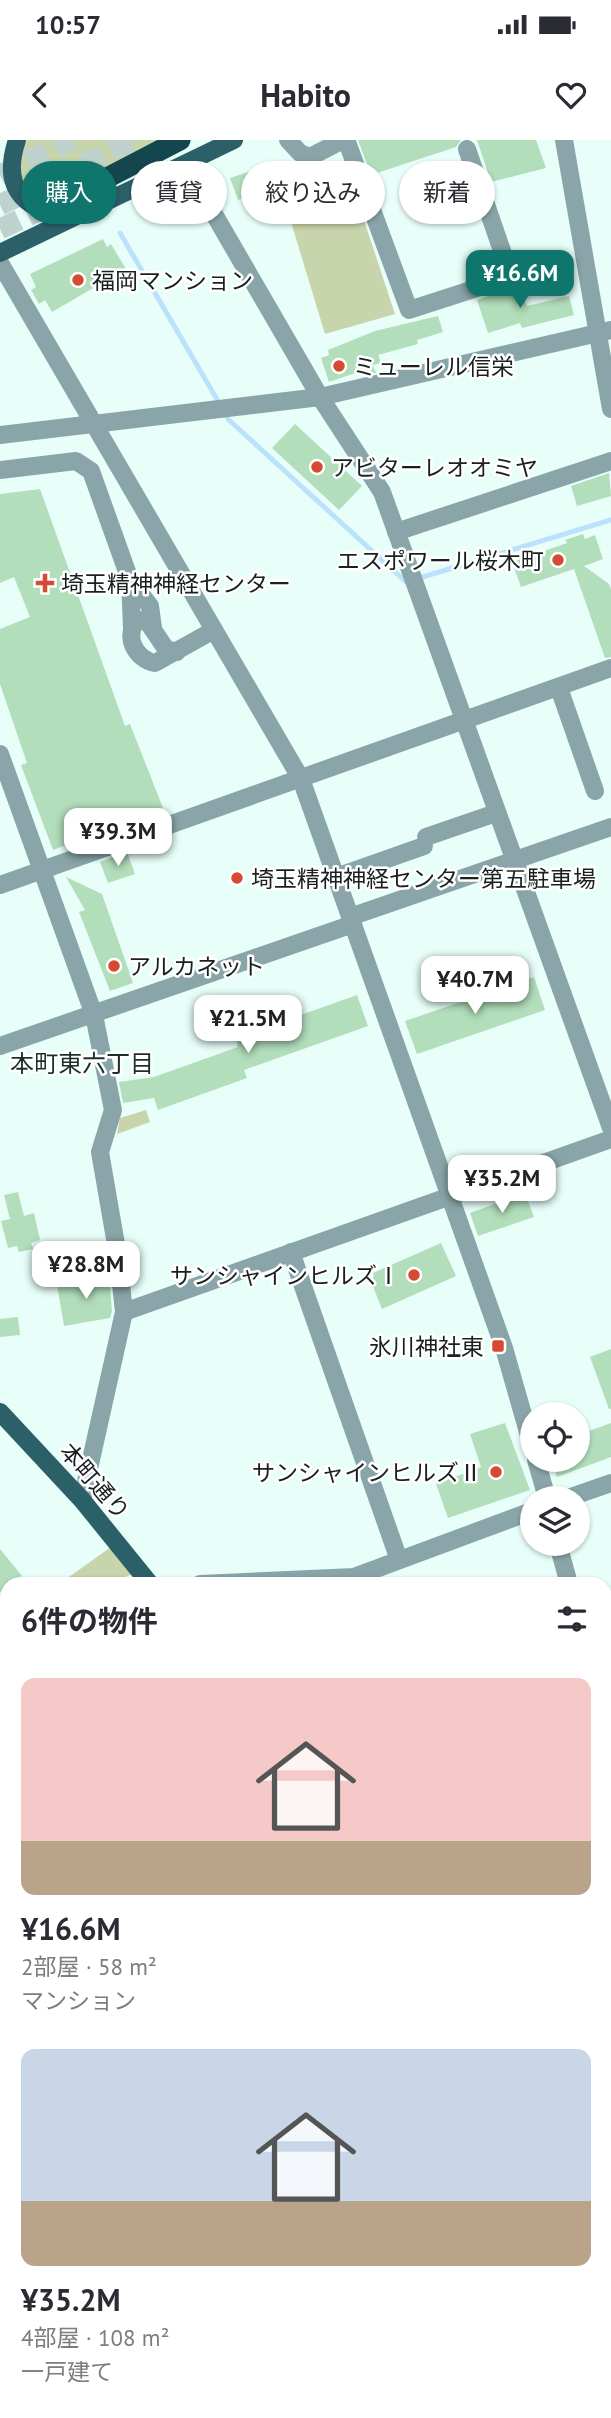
<!DOCTYPE html>
<html lang="ja">
<meta charset="utf-8">
<style>
:root{--surface:#fff;--page:#f7f7f7;--text:#2b2b33;--muted:#7c7c81;--accent:#0f766e}
body{margin:0;font-family:"PT Sans","Noto Sans JP",sans-serif;background:var(--page);color:var(--text);height:100vh;display:flex;flex-direction:column;font-size:26px;white-space:nowrap}
*{box-sizing:border-box;margin:0}
p{font-size:23px;color:var(--muted)}
.icon{flex:none;width:38px;height:38px;fill:none;stroke:currentColor;stroke-width:2;stroke-linecap:round;stroke-linejoin:round}
.map{position:relative;flex:1;overflow:hidden}
.panel{position:absolute;left:0px;top:1437px;width:612px;height:842px;display:flex;flex-direction:column;background:var(--surface);border-radius:21px 21px 0 0;box-shadow:0 2px 5px #0004}
.panel>*{flex:none}
.top-card{position:absolute;left:21px;top:21px;width:570px;height:63px;display:flex;gap:14px}
.fabs{position:absolute;left:520px;top:1262px;display:grid;gap:14px}
.fabs a{display:grid;place-items:center;width:70px;height:70px;border-radius:50%;background:var(--surface);box-shadow:0 2px 5px #0004;font-size:35px}
.price{position:absolute;translate:-50% -60px;padding:0 16px;border-radius:14px;background:#fff;color:#222;font-size:23px;line-height:46px;filter:drop-shadow(0 2px 4px #0008)}
.price::after{content:'';position:absolute;left:50%;top:42px;width:21px;height:16px;margin-left:-10px;background:inherit;clip-path:polygon(0 0,100% 0,50% 100%)}
.price.current{background:var(--accent);color:#fff}
ul{padding:0;list-style:none}
li{display:grid;align-content:center;gap:14px;height:371px;padding:0 21px}
li span{display:grid;place-items:center;height:217px;border-radius:14px;color:#555}
li>.icon{margin-inline-start:auto}
span .icon{width:126px;height:126px;fill:#fffc;stroke-width:1}
li b{font-size:30px}
h2{display:flex;justify-content:space-between;align-items:center;height:84px;padding:0 21px;font-size:30px}
.pill{padding:0 24px;border-radius:32px;background:var(--surface);box-shadow:0 2px 5px #0004;font-size:24px;line-height:63px}
.pill.current{background:var(--accent);color:#fff}
.status{display:flex;justify-content:space-between;align-items:center;height:49px;padding:0 35px;background:var(--surface);direction:ltr}
.status svg{height:19px;fill:currentColor}
header{display:flex;justify-content:space-between;align-items:center;height:91px;padding:0 21px;background:var(--surface);font-size:32px;font-weight:600}
.map>svg:first-child{display:block}
.green{fill:#c8d4ab}
.lines{fill:none;stroke-linecap:round;stroke-linejoin:round}
.stream{stroke:#bce1fc;stroke-width:5}
.building{fill:#b2debb}
.highway-tunnel{stroke:#bfd2cd;stroke-width:21;stroke-dasharray:21 10;stroke-linecap:butt}
.minor{stroke:#8aa5a9;stroke-width:18}
.major{stroke:#2c6069;stroke-width:18}
.highway{stroke:#14464e;stroke-width:21}
.poi-dot{fill:#d64a33;stroke:#fff;stroke-width:2.5}
.labels{text-anchor:middle;dominant-baseline:central;stroke-width:5;stroke-linejoin:round;paint-order:stroke}
.poi-label{font-size:23px;fill:#19201f;stroke:#fff;text-anchor:start}
.street-label{font-size:23px;fill:#19201f;stroke:#fff}
.neighbourhood-label{font-size:24px;fill:#1d2e2b;stroke:#fff}
</style>
<div class="status"><b>10:57</b><svg viewBox="0 0 49 12"><path d="M0 12V9h3v3zM5 12V6h3v6zM10 12V3h3v9zM15 12V0h3v12zM26 1h20v11H26zM47 4h2v5h-2z"/></svg></div>
<header><svg class="icon" aria-label="back" viewBox="0 0 24 24"><path d="M15 5l-7 7 7 7"/></svg>Habito<svg class="icon" aria-label="heart" viewBox="0 0 24 24"><path d="M12 20l-8-8c-3-5 5-10 8-4 3-6 11-1 8 4z"/></svg></header>
<div class="map">
<svg width="611" height="2278" viewBox="0 0 611 2278">
<rect width="100%" height="100%" fill="#e8fef9"/>
<!-- green -->
<g class="green">
<path d="M27,0h130l-81,42 7,15c-43,20 -81,-14 -56,-57z"/>
<path d="M350,38l45,136 -70,20 -41,-135z"/>
<path d="M146,970l4,12 -33,12 3,-16z"/>
<path d="M111,1407l21,27 -22,10h-51z"/>
<path d="M606,1728l5,21v34l-5,1z"/>
<path d="M99,2272h70l2,6h-70z"/>
</g>
<g class="lines">
<!-- stream -->
<path class="stream" d="M120,93l109,187 177,162 205,-62"/>
</g>
<!-- building -->
<g class="building">
<path d="M358,0h103l-5,7 -85,28z"/>
<path d="M477,0h59l10,28 -55,14z"/>
<path d="M263,27l8,22 -33,11 -8,-22z"/>
<path d="M103,99l4,8 4,-3 15,25 -74,43 -7,-12 -6,4 -8,-14 5,-3 -6,-13z"/>
<path d="M519,145l8,21 42,-10 5,19 -52,13 -2,-5 -32,10 -11,-33z"/>
<path d="M438,176l5,16 -26,8 1,4 -40,11 3,8 -8,2 3,8 -14,3 -1,-5 -32,11 -8,-24 8,-3 -1,-5 47,-19z"/>
<path d="M295,284l67,62 -23,24 -67,-62z"/>
<path d="M609,333l2,23 -34,10 -6,-20z"/>
<path d="M40,349l85,237 5,-2 33,84 -110,42 -32,-85 6,-2 -27,-79v-55l30,-12 -16,-40 -14,6v-89z"/>
<path d="M583,394l2,5 10,-4 8,24 -19,7 25,18 2,5v68l-6,1 -31,-89 -53,18 -9,-25 55,-19 -2,-3z"/>
<path d="M127,712l8,22 -27,9 -8,-21z"/>
<path d="M66,737l36,17 31,89 -23,8 -31,-79 6,-2z"/>
<path d="M534,837l11,33 -128,44 -12,-33z"/>
<path d="M357,855l11,31 -124,44 3,8 -89,32 -4,-12 -31,5 -4,-21 35,-5 84,-30 -2,-9z"/>
<path d="M18,1052l6,24 10,-3 6,27 -9,3 2,6 -14,3 -2,-6 -9,2 -7,-27 9,-2 -6,-24z"/>
<path d="M525,1053l9,24 -56,19 -8,-23z"/>
<path d="M441,1103l15,33 -74,33 -12,-30 4,-2 -1,-4z"/>
<path d="M109,1136l3,35 -2,7 -46,8 -7,-41z"/>
<path d="M18,1177l2,18 -20,2v-18z"/>
<path d="M611,1209v60h-2l-19,-52z"/>
<path d="M505,1283l25,67 -82,28 -12,-34 45,-17 -11,-33z"/>
<path d="M611,1283v34l-54,20 -6,-17h27v-25z"/>
<path d="M0,1409l22,27 -15,8 -7,9z"/>
</g>
<g class="lines">
<!-- highway-tunnel -->
<g class="highway-tunnel">
<path d="M0,35l72,-35"/>
<path d="M0,65l133,-65"/>
<path d="M0,89l99,-47"/>
</g>
<!-- minor -->
<g class="minor">
<path d="M288,0l12,13 10,4 31,-16 6,1 62,168 102,-33 -44,-128"/>
<path d="M564,0l47,269"/>
<path d="M185,24l135,233 62,95 229,636"/>
<path d="M0,123l301,516 203,569 28,98"/>
<path d="M0,295l320,-38 291,-67"/>
<path d="M0,330l76,-9 15,10 39,109 20,26 3,22"/>
<path d="M396,392l215,-71"/>
<path d="M130,440l2,47"/>
<path d="M177,512l-11,-3 -19,-28 -9,-1c-15,15 -3,39 17,43l59,-33"/>
<path d="M559,548l36,103"/>
<path d="M0,614l94,261 19,95 -13,42 18,104 6,56 -42,188"/>
<path d="M426,697l70,-24"/>
<path d="M336,737l88,-31"/>
<path d="M0,745l611,-217"/>
<path d="M350,777l261,-90"/>
<path d="M0,906l353,-122"/>
<path d="M291,1112l108,308"/>
<path d="M124,1172l487,-173"/>
<path d="M536,1320l11,38"/>
<path d="M568,1358l43,-15"/>
<path d="M558,1404l11,40"/>
<path d="M200,1444l154,-7 178,-66"/>
<path d="M0,1504l7,-2"/>
<path d="M606,1571l5,16"/>
<path d="M0,1677l7,21"/>
<path d="M606,1917l5,15"/>
<path d="M0,1934l7,-2"/>
<path d="M606,2004l5,-2"/>
<path d="M0,2022l7,20"/>
<path d="M0,2059l7,-2"/>
<path d="M0,2145l7,-3"/>
<path d="M606,2241l5,-2"/>
<path d="M89,2272l2,6"/>
<path d="M252,2272l2,6"/>
<path d="M559,2272l2,6"/>
<path d="M477,2278l27,-6"/>
</g>
<!-- major -->
<g class="major">
<path d="M17,0c-17,51 11,76 60,73"/>
<path d="M0,113l234,-113"/>
<path d="M0,1272l82,88 68,84"/>
<path d="M606,1518l5,-1"/>
<path d="M0,1730l7,-3"/>
<path d="M407,2272l2,6"/>
</g>
<!-- highway -->
<path class="highway" d="M99,42l81,-42"/>
</g>
<!-- markers -->
<g class="poi-dot">
<circle cx="78" cy="140" r="7"/>
<circle cx="339" cy="226" r="7"/>
<circle cx="317" cy="327" r="7"/>
<circle cx="558" cy="420" r="7"/>
<path d="M41.5 432.5h7v7h7v7h-7v7h-7v-7h-7v-7h7z"/>
<circle cx="237" cy="738" r="7"/>
<circle cx="114" cy="826" r="7"/>
<circle cx="414" cy="1135" r="7"/>
<rect x="491" y="1199" width="14" height="14" rx="3.5"/>
<circle cx="496" cy="1332" r="7"/>
</g>
<g class="labels">
<!-- poi labels -->
<g class="poi-label">
<text x="92" y="140">福岡マンション</text>
<text x="353" y="226">ミューレル信栄</text>
<text x="331" y="327">アビターレオオミヤ</text>
<text x="544" y="420" text-anchor="end">エスポワール桜木町</text>
<text x="61" y="443">埼玉精神神経センター</text>
<text x="251" y="738">埼玉精神神経センター第五駐車場</text>
<text x="128" y="826">アルカネット</text>
<text x="400" y="1135" text-anchor="end">サンシャインヒルズⅠ</text>
<text x="484" y="1206" text-anchor="end">氷川神社東</text>
<text x="482" y="1332" text-anchor="end">サンシャインヒルズⅡ</text>
</g>
<!-- street labels -->
<g class="street-label">
<text transform="translate(95 1341) rotate(49)">本町通り</text>
</g>
<!-- neighbourhood labels -->
<g class="neighbourhood-label">
<text x="82" y="923">本町東六丁目</text>
</g>
</g>
</svg>
<div class="fabs">
<a><svg class="icon" aria-label="locate" viewBox="0 0 24 24"><circle cx="12" cy="12" r="6"/><path d="M12 2v4M12 18v4M2 12h4M18 12h4"/></svg></a>
<a><svg class="icon" aria-label="layers" viewBox="0 0 24 24"><path d="M12 4l9 5-9 5-9-5zM3 14l9 5 9-5"/></svg></a>
</div>
<b class="price current" style="left:520px;top:170px">¥16.6M</b>
<b class="price" style="left:118px;top:728px">¥39.3M</b>
<b class="price" style="left:475px;top:876px">¥40.7M</b>
<b class="price" style="left:248px;top:915px">¥21.5M</b>
<b class="price" style="left:502px;top:1075px">¥35.2M</b>
<b class="price" style="left:86px;top:1161px">¥28.8M</b>
<div class="top-card">
<a class="pill current">購入</a>
<a class="pill">賃貸</a>
<a class="pill">絞り込み</a>
<a class="pill">新着</a>
</div>
<section class="panel">
<h2>6件の物件<svg class="icon" aria-label="filters" viewBox="0 0 24 24"><path d="M4 7h16M4 17h16"/><circle cx="9" cy="7" r="2"/><circle cx="15" cy="17" r="2"/></svg></h2>
<ul>
<li><span style="background:linear-gradient(#f6c9c9 75%,#b9a48a 0)"><svg class="icon" aria-label="home" viewBox="0 0 24 24"><path d="M3 11l9-7 9 7M6 9v11h12V9"/></svg></span><div><b>¥16.6M</b><p>2部屋 · 58 m²</p><p>マンション</p></div></li>
<li><span style="background:linear-gradient(#c9d6e8 70%,#b9a48a 0)"><svg class="icon" aria-label="home" viewBox="0 0 24 24"><path d="M3 11l9-7 9 7M6 9v11h12V9"/></svg></span><div><b>¥35.2M</b><p>4部屋 · 108 m²</p><p>一戸建て</p></div></li>
</ul>
</section>
</div>
